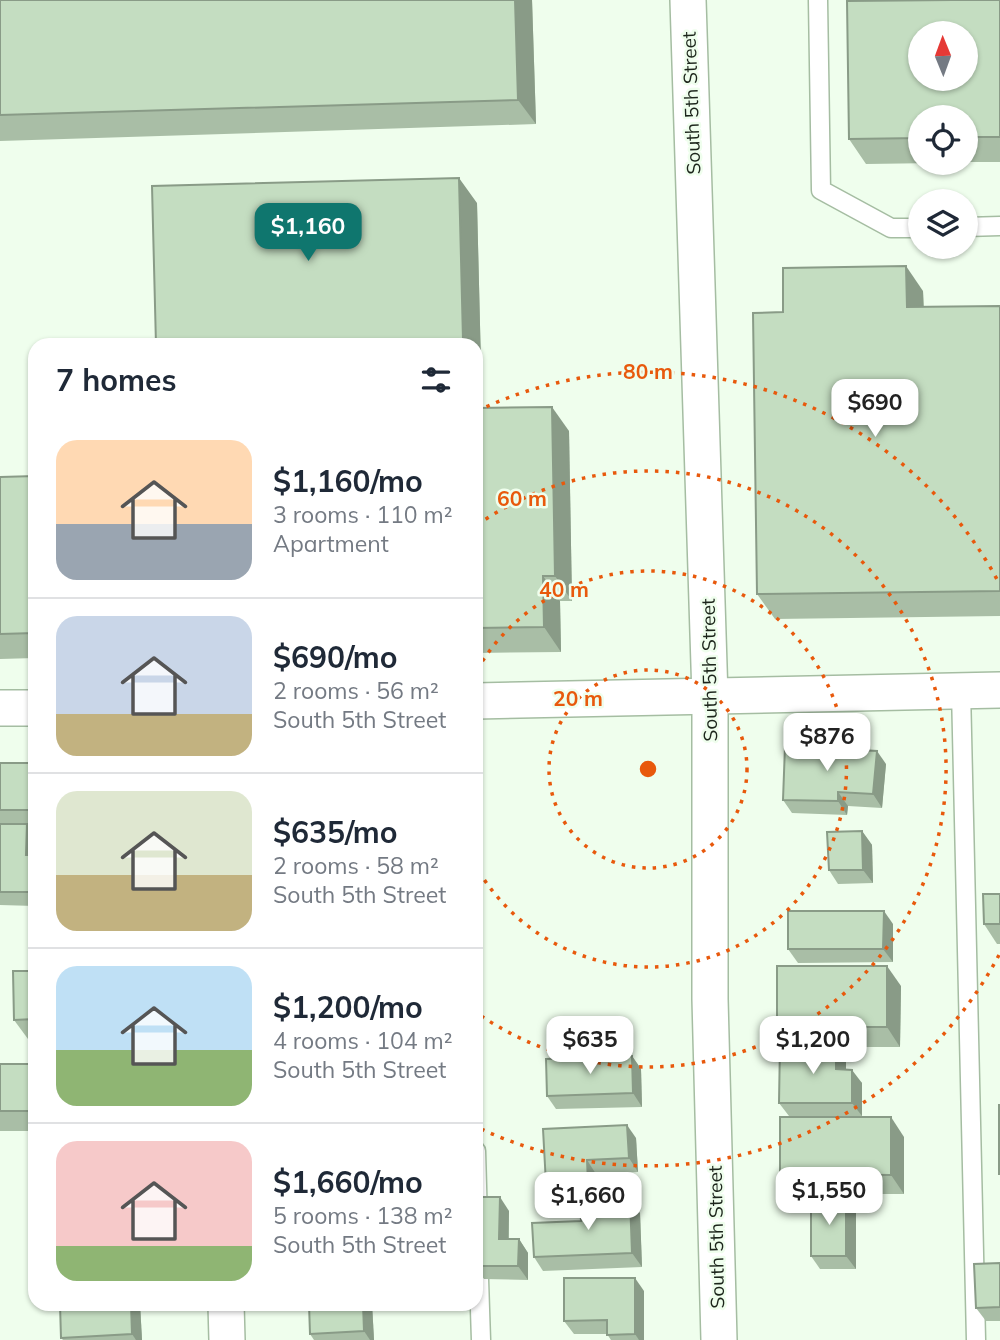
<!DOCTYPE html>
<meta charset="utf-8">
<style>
:root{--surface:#fff;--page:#f2f2f3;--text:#1f2937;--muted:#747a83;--line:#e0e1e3;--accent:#0f766e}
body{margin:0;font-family:Mulish,sans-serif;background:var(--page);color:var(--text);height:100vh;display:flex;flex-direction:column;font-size:26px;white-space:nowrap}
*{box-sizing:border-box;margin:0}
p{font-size:23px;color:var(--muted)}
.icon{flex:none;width:38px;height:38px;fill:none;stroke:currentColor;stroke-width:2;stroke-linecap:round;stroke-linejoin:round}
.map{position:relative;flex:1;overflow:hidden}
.details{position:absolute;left:28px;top:338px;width:455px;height:973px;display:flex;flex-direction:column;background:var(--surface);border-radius:21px;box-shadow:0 2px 5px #0004}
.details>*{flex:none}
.needle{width:46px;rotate:359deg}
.controls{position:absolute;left:908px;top:21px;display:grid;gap:14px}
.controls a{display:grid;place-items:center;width:70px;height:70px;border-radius:50%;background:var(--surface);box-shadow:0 2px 5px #0004;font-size:35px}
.price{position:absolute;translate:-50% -60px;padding:0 16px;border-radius:14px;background:#fff;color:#222;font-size:23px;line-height:46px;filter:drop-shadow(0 2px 4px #0008)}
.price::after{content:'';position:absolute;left:50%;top:42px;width:21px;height:16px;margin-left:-10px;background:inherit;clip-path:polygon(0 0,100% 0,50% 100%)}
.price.current{background:var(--accent);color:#fff}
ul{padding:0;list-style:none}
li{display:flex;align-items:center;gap:21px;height:175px;padding:0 28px}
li+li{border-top:2px solid var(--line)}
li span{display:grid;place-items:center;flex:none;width:196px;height:140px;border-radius:21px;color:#555}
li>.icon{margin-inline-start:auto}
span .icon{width:84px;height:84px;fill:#fffc;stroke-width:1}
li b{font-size:30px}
h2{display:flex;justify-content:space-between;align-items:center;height:84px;padding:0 28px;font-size:30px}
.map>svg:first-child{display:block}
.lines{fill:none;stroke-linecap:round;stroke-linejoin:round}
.lane-casing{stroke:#a5bda2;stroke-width:21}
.street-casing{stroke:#a5bda2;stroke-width:38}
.lane{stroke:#fff;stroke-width:18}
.street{stroke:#fff;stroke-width:35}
.wall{fill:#a9bea6}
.shaded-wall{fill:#899b87}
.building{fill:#c4ddc1;stroke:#899b87;stroke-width:2;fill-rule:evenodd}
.ring{fill:none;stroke:#e8590c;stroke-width:3.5;stroke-dasharray:3.5 7}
.labels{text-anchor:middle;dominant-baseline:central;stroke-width:5;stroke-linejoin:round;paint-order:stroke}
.street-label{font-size:19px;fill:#1c251b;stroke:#effeed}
.centre{fill:#e8590c;stroke:#effeed;stroke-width:3.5}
.ring-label{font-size:21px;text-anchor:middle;font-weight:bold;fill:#e8590c;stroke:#effeed;stroke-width:5;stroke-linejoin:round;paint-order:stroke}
</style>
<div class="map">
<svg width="1000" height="1340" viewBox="0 0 1000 1340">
<rect width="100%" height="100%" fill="#effeed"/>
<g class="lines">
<!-- lane casing -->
<g class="lane-casing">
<g id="lane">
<path d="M818,0l3,190 70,38h29"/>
<path d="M966,227l34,-1"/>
<path d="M961,690l15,650"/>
<path d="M476,1151l2,70"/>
<path d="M478,1249l3,91"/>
</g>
</g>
<!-- street casing -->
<g class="street-casing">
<g id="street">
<path d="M688,0l22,697v302l9,341"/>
<path d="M476,701l524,-11"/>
<path d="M0,708h35"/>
<path d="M226,1304l1,36"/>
</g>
</g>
<!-- lane -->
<use href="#lane" class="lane"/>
<!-- street -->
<use href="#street" class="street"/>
</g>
<!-- wall -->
<g class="wall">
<path d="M0,0h532l4,124 -536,17z"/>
<path d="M1000,0v162h-34v-45h-46v46h17l-71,1 -17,-25z"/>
<path d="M477,203l4,162h-5v-20h-320z"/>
<path d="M923,291l1,16 76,-1v310l-225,3 -18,-25 26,-282z"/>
<path d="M476,408l93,23 3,170h-12l1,51 -85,1z"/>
<path d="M35,476v182l-35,1v-182z"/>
<path d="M0,763h35v67h-5l5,6v70l-35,-1z"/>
<path d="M886,764l-4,44 -34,-2 -1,9 -55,-2 -9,-13z"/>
<path d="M862,831l10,14 1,38 -35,1 -9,-14z"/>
<path d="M1000,894v50h-3l-13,-20z"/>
<path d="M893,924v38l-95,1 -10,-14z"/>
<path d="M35,971v68h-7l-14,-19z"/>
<path d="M901,986l-1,61h-62l8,11v12l16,13v33h-73l-10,-13 10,-58 -12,-18z"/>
<path d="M632,1056l9,13 1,38 -86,2 -9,-13z"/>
<rect x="0" y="1064" width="35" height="67"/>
<path d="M543,1129l93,9 2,34 -42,2 1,22 -42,2 -9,-14z"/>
<path d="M904,1137v57h-110l-14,-20z"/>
<path d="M476,1197l33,14v28h10l9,14v27l-44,-1 -8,-11z"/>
<path d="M846,1198l10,14v57h-36l-9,-13z"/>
<path d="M640,1213l2,54 -99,4 -9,-14 47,-36z"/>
<path d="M1000,1263v58h-14l-10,-13z"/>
<path d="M644,1291v49h-33l-4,-6h-33l-10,-13z"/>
<path d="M140,1304l2,36h-79l-2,-2z"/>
<path d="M309,1304h63l2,36h-60l-4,-6z"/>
</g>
<!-- shaded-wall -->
<g class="shaded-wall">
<path d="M515,0h17l4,124 -18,-24z"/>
<path d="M459,178l18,25 4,162 -5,-6v-14h-10l-3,-5z"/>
<path d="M906,266l17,25 1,41 -17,-25z"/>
<path d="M552,407l17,24 3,170 -17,-25z"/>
<path d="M543,576l17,25 1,51 -17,-25z"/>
<path d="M877,751l9,13 -4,44 -9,-14z"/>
<path d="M838,792l10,14 -1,9 -9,-14z"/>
<path d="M27,824l8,12v31l-9,-12z"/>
<path d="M862,831l10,14 1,38 -10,-13z"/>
<path d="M884,911l9,13v38l-10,-13z"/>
<path d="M887,966l14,20 -1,61 -13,-20z"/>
<path d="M836,1045l10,13v25l-10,-14z"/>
<path d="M632,1056l9,13 1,38 -9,-14z"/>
<path d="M852,1070l10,13v33l-10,-13z"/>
<path d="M891,1117l13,20v57l-13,-19z"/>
<path d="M627,1125l9,13 2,34 -9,-14z"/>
<path d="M587,1160l9,14 1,22 -9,-14z"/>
<path d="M500,1197l9,14 -1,42 -9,-14z"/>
<path d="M846,1198l10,14v57l-10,-13z"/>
<path d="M630,1199l10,14 2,54 -10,-14z"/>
<path d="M519,1239l9,14v27l-10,-14z"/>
<path d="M635,1278l9,13v49h-5l-4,-6z"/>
<path d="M131,1304h9l2,36h-6l-4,-6z"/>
<path d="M363,1304h9l2,36h-4l-6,-9z"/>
</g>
<!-- building -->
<g class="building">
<path d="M0,0h515l3,100 -518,15z"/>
<path d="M953,0h47v137h-34v-20h-46v21l-71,1 -2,-138zM920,33h46v46h-46z"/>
<path d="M459,178l4,162 -161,5h-146l-4,-159z"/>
<path d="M906,266l1,41 93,-1v285l-243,3 -4,-281 30,-1v-44z"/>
<path d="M552,407l3,169h-12l1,51 -68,1v-220z"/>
<path d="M35,476v157l-35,1v-157z"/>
<path d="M785,746l92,5 -4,43 -35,-2v9l-55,-1z"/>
<rect x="0" y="763" width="35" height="47"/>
<path d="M0,824h27l-1,31h9v37h-35z"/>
<path d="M862,831l1,39h-34l-2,-38z"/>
<path d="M983,894h17v30h-16z"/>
<path d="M788,911h96l-1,38h-95z"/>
<rect x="777" y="966" width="110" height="61"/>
<path d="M13,971h22v48l-21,1z"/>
<path d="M780,1044l56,1v24l16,1v33h-73z"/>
<path d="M632,1056l1,37 -86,3 -1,-37z"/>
<rect x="0" y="1064" width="35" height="47"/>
<rect x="999" y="1105" width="1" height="69"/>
<path d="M780,1117h111v58l-111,-1z"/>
<path d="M627,1125l2,33 -42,2 1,22 -42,2 -3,-55z"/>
<path d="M476,1197h24l-1,42h20l-1,27h-42z"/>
<rect x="811" y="1198" width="35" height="58"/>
<path d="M630,1199l2,54 -98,4 -2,-34 49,-2 -1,-20z"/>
<path d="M1000,1263v44l-24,1 -2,-44z"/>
<path d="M564,1278h71v56l-28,1v-15l-43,1z"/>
<path d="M60,1304h71l1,30 -71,4z"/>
<path d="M309,1304h54l1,27 -54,3z"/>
</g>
<!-- distance rings -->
<g class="ring">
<circle cx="648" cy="769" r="99"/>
<path d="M477 670A198 198 0 1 1 477 868"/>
<path d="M477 525A298 298 0 1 1 477 1013"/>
<path d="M999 955A397 397 0 0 1 477 1127M477 411A397 397 0 0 1 999 583"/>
</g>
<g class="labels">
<!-- street labels -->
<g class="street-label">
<text transform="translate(691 103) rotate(-92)">South 5th Street</text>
<text transform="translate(709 670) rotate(-91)">South 5th Street</text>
<text transform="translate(716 1237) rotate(-91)">South 5th Street</text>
</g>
</g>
<circle cx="648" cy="769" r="10" class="centre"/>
<g class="ring-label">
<text x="648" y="379">80 m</text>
<text x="522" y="506">60 m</text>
<text x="564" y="597">40 m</text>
<text x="578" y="706">20 m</text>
</g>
</svg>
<div class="controls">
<a><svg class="needle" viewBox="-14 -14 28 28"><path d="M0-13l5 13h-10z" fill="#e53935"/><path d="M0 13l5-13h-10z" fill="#747a83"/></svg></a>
<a><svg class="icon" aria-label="locate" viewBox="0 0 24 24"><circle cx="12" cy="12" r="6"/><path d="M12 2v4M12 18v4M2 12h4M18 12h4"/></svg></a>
<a><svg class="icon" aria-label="layers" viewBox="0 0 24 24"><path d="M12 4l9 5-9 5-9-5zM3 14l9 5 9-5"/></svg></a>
</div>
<b class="price current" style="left:308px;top:263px">$1,160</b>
<b class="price" style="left:875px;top:439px">$690</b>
<b class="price" style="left:827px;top:773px">$876</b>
<b class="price" style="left:590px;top:1076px">$635</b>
<b class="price" style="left:813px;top:1076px">$1,200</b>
<b class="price" style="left:829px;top:1227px">$1,550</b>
<b class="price" style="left:588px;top:1232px">$1,660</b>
<section class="details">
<h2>7 homes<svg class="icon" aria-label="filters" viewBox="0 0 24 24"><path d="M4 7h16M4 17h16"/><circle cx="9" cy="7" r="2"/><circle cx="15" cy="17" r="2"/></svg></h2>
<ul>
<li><span style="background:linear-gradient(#ffd9b3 60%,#9aa5b1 0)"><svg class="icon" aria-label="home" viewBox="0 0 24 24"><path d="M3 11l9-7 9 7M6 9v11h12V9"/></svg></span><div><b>$1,160/mo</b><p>3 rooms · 110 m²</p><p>Apartment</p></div></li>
<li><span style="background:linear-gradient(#c9d6e8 70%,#c2b280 0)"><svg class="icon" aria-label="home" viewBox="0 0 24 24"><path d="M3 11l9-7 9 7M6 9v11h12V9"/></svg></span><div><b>$690/mo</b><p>2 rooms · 56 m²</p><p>South 5th Street</p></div></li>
<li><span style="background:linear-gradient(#dfe7d0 60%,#c2b280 0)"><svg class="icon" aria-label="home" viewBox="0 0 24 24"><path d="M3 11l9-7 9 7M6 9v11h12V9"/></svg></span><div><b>$635/mo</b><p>2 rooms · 58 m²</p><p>South 5th Street</p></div></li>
<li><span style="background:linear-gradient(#bfe0f5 60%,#8fb573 0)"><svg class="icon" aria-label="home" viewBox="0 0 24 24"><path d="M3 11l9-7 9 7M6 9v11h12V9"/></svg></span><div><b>$1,200/mo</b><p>4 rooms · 104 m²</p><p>South 5th Street</p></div></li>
<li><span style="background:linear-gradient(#f6c9c9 75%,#8fb573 0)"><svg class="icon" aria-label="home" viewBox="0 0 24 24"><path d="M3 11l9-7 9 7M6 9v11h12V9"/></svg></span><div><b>$1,660/mo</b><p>5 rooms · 138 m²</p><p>South 5th Street</p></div></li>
</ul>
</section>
</div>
